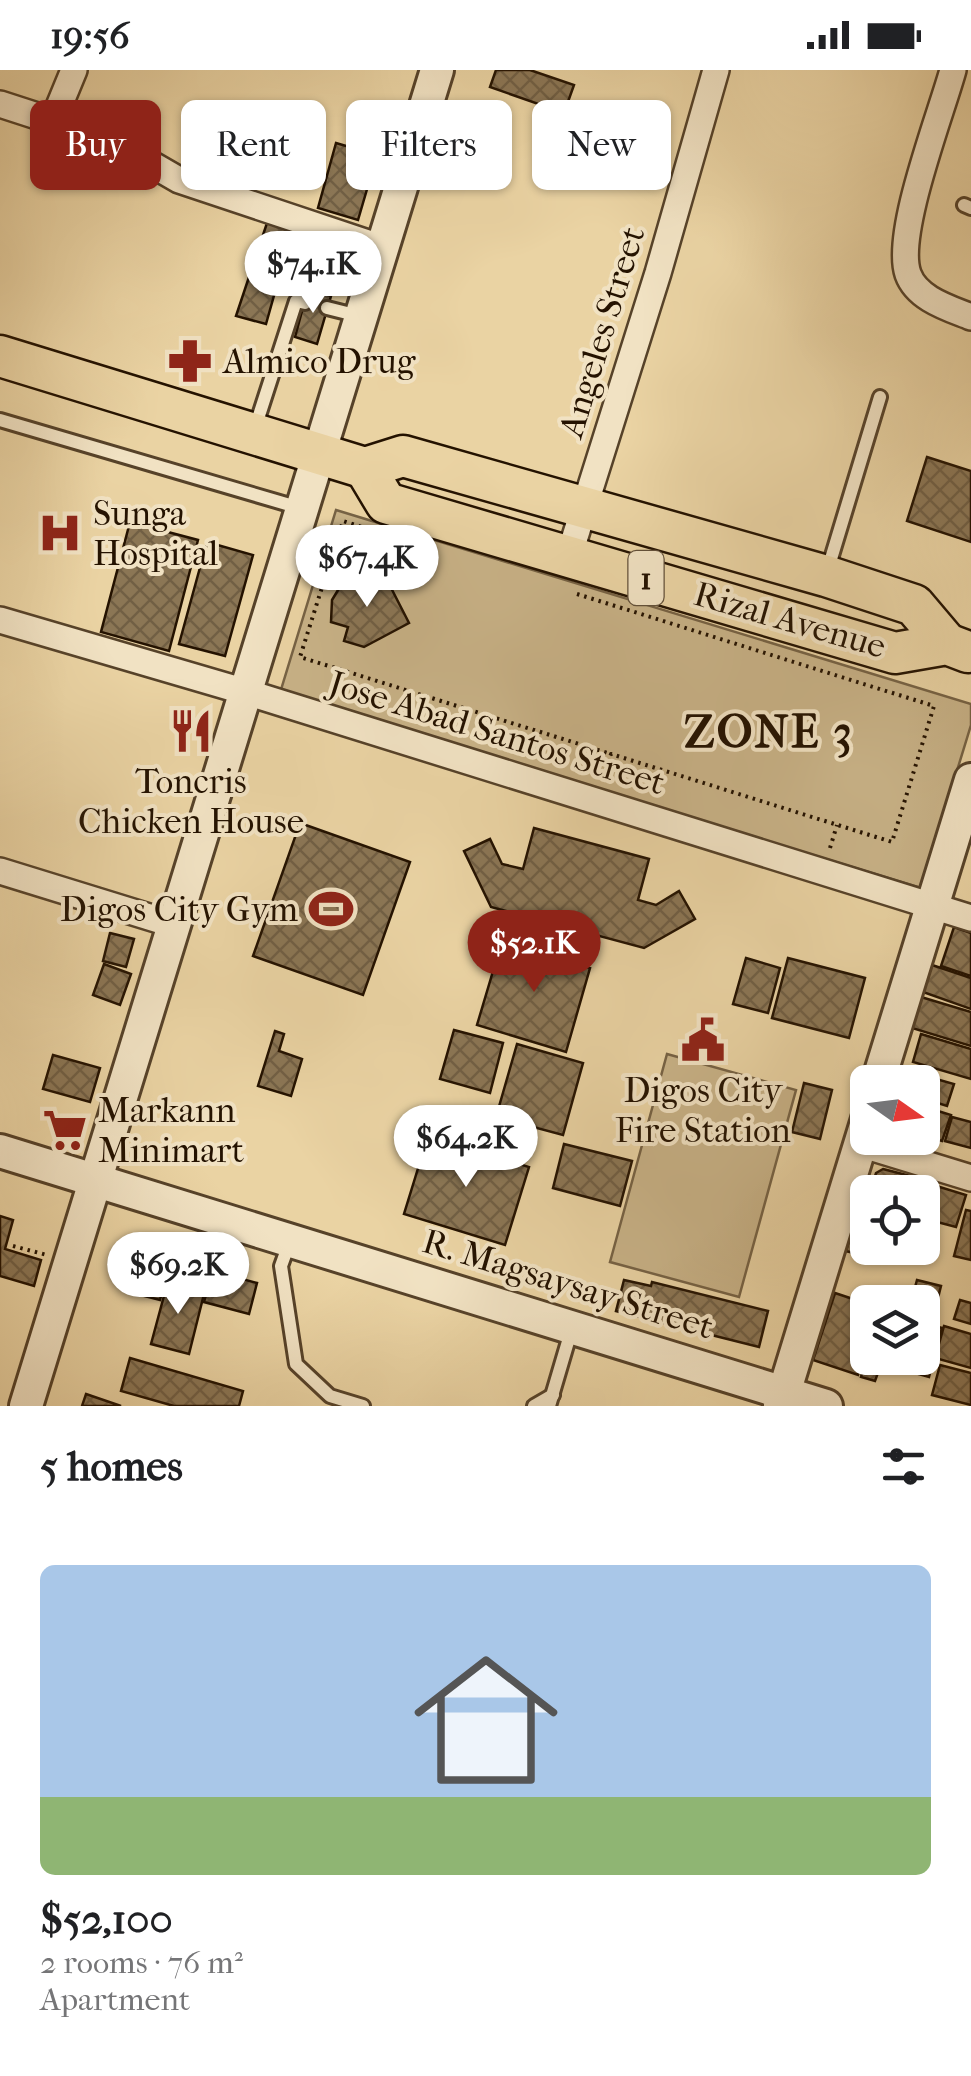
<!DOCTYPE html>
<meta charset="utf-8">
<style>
:root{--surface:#fff;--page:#f2f2f2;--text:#202124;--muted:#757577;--accent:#8f2418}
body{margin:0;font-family:"IM FELL French Canon",serif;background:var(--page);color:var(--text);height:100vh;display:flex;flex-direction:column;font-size:38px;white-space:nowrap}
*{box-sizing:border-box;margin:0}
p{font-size:32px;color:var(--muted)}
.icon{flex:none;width:55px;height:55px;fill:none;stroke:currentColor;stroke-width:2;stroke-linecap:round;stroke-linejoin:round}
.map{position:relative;height:1336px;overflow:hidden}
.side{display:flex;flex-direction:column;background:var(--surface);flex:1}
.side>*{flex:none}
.hud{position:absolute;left:30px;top:30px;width:912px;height:90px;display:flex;gap:20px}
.needle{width:65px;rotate:104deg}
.buttons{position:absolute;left:850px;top:995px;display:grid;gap:20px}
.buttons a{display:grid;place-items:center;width:90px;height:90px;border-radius:15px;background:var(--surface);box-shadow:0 2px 8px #0004;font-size:50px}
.price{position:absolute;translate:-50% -85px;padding:0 22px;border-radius:35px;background:#fff;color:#222;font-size:32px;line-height:65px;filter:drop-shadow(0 2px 5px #0008)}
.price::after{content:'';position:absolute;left:50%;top:60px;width:30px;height:22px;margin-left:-15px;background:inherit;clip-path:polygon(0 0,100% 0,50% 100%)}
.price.selected{background:var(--accent);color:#fff}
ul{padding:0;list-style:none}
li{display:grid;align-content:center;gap:20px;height:530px;padding:0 40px}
li span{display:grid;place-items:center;height:310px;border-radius:15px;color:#555}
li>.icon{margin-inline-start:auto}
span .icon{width:180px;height:180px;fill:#fffc;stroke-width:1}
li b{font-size:42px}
h2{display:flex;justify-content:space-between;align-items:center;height:120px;padding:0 40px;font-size:42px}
.tag{padding:0 35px;border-radius:15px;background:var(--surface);box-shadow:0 2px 8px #0004;font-size:35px;line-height:90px}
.tag.selected{background:var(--accent);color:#fff}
.status{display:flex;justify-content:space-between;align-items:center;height:70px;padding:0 50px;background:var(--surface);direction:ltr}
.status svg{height:28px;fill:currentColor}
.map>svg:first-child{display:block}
.green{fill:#c8b287;stroke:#766244;stroke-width:2.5}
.building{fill:url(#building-cross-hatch);stroke:#241200;stroke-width:2.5}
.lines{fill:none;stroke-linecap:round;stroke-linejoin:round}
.service-casing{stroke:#564229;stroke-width:18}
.minor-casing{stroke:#564229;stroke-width:30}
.tertiary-casing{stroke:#564229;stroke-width:38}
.primary-casing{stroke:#241200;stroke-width:45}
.path{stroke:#241200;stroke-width:4;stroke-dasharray:2.5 5;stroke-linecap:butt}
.service{stroke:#f1e2c3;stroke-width:12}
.minor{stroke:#f1e2c3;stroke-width:25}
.tertiary{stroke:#f1e2c3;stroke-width:32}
.primary{stroke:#ead3a3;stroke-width:40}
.labels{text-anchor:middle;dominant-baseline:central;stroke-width:8;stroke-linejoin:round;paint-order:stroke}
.shield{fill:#f1e2c3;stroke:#62503a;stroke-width:2.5}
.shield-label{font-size:32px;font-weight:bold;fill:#241200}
.street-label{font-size:35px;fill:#241200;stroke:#f1e2c3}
.poi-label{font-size:35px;fill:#241200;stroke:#f1e2c3;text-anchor:start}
.district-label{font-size:45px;font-weight:bold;letter-spacing:2.5px;fill:#241200;stroke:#f1e2c3}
</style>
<div class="status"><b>19:56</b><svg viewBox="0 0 49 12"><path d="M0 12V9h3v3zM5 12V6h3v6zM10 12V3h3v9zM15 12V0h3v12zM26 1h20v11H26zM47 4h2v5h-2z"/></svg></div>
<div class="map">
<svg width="971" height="1336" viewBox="0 0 971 1336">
<defs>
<pattern id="building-cross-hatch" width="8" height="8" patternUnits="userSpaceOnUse" patternTransform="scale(2.5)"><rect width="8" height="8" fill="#8b7655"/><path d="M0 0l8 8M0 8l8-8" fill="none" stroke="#715f44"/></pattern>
</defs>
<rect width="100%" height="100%" fill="#ead3a3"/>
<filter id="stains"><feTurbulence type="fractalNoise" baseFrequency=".002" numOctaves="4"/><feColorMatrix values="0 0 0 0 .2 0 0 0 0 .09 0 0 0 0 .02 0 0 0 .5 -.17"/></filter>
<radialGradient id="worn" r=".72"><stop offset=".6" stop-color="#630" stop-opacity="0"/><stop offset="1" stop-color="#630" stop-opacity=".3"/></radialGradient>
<!-- green -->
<g class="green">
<path d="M336,440l635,194v21l-50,163 -641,-195z"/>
<path d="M667,984l129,36 -57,207 -129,-35z"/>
</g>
<!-- building -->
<g class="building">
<path d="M496,0h34l44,15 -10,28 -74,-26z"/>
<path d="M336,73l41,12 -19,65 -40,-12z"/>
<path d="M267,153l26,5 -27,96 -30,-8z"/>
<path d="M300,167l46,14 -5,17 -9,5 -39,-11z"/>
<path d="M308,219l23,7 -14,48 -22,-7z"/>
<path d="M927,387l44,14v71l-64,-21z"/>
<path d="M130,452l68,18 -29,111 -68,-19z"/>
<path d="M207,472l46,13 -28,101 -46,-12z"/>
<path d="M364,504l22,4 23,45 -45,24 -20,-6 4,-14 -17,-5 1,-22 14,-23 17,4z"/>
<path d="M300,753l110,39 -47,133 -110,-39z"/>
<path d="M534,758l115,31 -11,41 18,5 23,-14 16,28 -51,29 -153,-41 -27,-56 26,-12 12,25 21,5z"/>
<path d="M954,857l17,6v43l-30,-10z"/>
<path d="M110,863l24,6 -8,28 -23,-6z"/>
<path d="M502,871l34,10 2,-9 24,7 -3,10 31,9 -24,84 -89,-27z"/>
<path d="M746,888l34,10 -12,45 -35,-9z"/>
<path d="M788,888l77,20 -16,60 -77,-20z"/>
<path d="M104,894l27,10 -11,31 -27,-10z"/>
<path d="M932,895l39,13v31l-48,-17z"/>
<path d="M921,927l50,15v34l-59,-18z"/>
<path d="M454,960l49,13 -13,50 -50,-14z"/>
<path d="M275,961l9,3 -5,17 23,8 -11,37 -33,-10z"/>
<path d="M921,964l50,15v30l-58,-17z"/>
<path d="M517,974l66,19 -20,72 -67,-18z"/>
<path d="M53,985l47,13 -10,34 -47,-13z"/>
<path d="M915,1003l39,11 -7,22 -25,-8v-16h-10z"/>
<path d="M804,1013l28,7 -12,49 -28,-7z"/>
<path d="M922,1036l29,9 -9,26 -20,-6z"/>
<path d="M952,1047l19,5v26l-26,-7z"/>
<path d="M428,1066l101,31 -24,78 -101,-31z"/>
<path d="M564,1074l68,17 -12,45 -67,-18z"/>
<path d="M883,1099l31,8 -4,15h-40l6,-19z"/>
<path d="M917,1110l49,15 -10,32 -34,-9v-26h-9z"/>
<path d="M966,1140l5,1v49l-17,-4z"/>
<path d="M0,1146l13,4 -8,29 36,11 -7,26 -34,-10z"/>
<path d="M853,1158l15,5 -3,23 -19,-5z"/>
<path d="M137,1174l35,9 -12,47 -35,-9z"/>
<path d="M213,1201l44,12 -8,31 -45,-12z"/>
<path d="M624,1210l27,6 1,-4 116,29 -9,36 -143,-36z"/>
<path d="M917,1210l24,6 -6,24 -13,-4v-4h-11z"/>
<path d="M168,1211l37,9 -16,64 -38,-10z"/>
<path d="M835,1223l33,11v38l-10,33 -45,-15z"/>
<path d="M960,1230l11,3v21l-17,-5z"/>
<path d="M922,1253l20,5 -13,49 -35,-10 2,-9h26z"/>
<path d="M944,1256l27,8v34l-36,-10z"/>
<path d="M868,1282v6h26l-3,12 -11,-3 -5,14 -14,-4z"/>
<path d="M130,1288l113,33 -4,15h-65l-53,-15z"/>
<path d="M940,1295l31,8v32l-39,-10z"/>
<path d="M86,1324l35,12h-39z"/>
</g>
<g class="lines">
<!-- service casing -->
<g class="service-casing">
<g id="service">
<path d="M964,135l7,3"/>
<path d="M327,238l32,8"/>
<path d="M0,350l300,88"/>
<path d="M255,358l41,-127 9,2"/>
<path d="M827,502l53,-175"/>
<path d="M290,1171l-9,25 15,98 34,32 33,10"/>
<path d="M534,1336l19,-11"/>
<path d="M549,1336l23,-78"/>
</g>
</g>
<!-- minor casing -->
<g class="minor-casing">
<g id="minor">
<path d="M953,0c-12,44 -59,164 -45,204 9,25 41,34 63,43"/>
<path d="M0,34l108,35 71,41 204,68"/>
<path d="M53,51l21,-51"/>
<path d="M569,486l89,-283 58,-203"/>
<path d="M0,550l246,72 725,226"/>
<path d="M0,801l175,54"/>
<path d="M860,1074l111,34"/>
</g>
</g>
<!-- tertiary casing -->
<g class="tertiary-casing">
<g id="tertiary">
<path d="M878,1012l93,-302"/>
<path d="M0,1081l826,255"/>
<path d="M26,1336l411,-1336"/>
<path d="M780,1336l88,-287"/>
</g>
</g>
<!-- primary casing -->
<g class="primary-casing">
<g id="primary">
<path d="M0,286l365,112 38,-12 423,120 88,29 33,39"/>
<path d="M365,398l21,35 509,150 52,-9 21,8"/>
</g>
</g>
<!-- path -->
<g class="path">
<path d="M368,459l-25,-8 -43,136 311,97"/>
<path d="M577,524l357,112 -42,136 -281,-88 -7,23"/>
<path d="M830,778l7,-23"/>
<path d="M13,1176l34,9"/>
</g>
<!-- service -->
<use href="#service" class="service"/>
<!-- minor -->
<use href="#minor" class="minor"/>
<!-- tertiary -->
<use href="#tertiary" class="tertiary"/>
<!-- primary -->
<use href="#primary" class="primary"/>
</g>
<!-- icons -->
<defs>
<g id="pharmacy-bare" transform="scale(3.45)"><path d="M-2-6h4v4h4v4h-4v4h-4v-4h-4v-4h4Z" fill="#8f2418" stroke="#f1e2c3" stroke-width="2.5" paint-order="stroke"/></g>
<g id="hospital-bare" transform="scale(3.45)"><path d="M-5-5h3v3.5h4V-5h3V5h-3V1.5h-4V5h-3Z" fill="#8f2418" stroke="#f1e2c3" stroke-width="2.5" paint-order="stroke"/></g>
<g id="restaurant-bare" transform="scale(3.45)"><path d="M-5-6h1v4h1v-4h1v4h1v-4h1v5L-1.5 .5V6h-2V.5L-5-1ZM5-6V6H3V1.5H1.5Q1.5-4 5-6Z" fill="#8f2418" stroke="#f1e2c3" stroke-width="2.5" paint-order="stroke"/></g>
<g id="stadium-bare" transform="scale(3.45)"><path d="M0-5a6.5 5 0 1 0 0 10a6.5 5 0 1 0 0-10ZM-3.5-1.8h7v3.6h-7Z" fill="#8f2418" stroke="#f1e2c3" stroke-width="2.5" paint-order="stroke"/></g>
<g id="civic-bare" transform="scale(3.45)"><path d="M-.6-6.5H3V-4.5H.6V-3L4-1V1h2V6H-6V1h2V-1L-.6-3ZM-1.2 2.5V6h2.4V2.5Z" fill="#8f2418" stroke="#f1e2c3" stroke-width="2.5" paint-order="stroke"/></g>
<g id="supermarket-bare" transform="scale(3.45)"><path d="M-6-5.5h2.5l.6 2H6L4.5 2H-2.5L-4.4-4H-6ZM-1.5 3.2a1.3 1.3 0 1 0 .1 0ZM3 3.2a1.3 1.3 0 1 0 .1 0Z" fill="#8f2418" stroke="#f1e2c3" stroke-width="2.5" paint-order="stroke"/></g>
</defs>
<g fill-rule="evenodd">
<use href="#pharmacy-bare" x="190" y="291"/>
<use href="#hospital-bare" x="60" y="463"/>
<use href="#restaurant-bare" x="191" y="661"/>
<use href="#stadium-bare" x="331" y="839"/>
<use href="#civic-bare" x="703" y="970"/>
<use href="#supermarket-bare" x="65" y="1060"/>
</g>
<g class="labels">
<!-- shield labels -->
<rect class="shield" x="628.5" y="481" width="35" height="54" rx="8"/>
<g class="shield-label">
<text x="646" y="508">1</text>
</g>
<!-- street labels -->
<g class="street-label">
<text transform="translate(602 262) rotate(-73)">Angeles Street</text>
<text transform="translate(790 550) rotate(16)">Rizal Avenue</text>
<text transform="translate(497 663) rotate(17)">Jose Abad Santos Street</text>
<text transform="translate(568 1214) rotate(17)">R. Magsaysay Street</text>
</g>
<!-- poi labels -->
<g class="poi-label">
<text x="223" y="291">Almico Drug</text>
<text x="93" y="443">Sunga<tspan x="93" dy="40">Hospital</tspan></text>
<text x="191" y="711" text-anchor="middle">Toncris<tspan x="191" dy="40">Chicken House</tspan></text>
<text x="298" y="839" text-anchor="end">Digos City Gym</text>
<text x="703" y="1020" text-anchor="middle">Digos City<tspan x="703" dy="40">Fire Station</tspan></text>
<text x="98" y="1040">Markann<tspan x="98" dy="40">Minimart</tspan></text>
</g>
<!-- district labels -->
<g class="district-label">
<text x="769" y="662">ZONE 3</text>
</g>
</g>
<rect width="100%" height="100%" filter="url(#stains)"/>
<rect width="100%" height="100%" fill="url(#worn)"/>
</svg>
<div class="buttons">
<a><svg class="needle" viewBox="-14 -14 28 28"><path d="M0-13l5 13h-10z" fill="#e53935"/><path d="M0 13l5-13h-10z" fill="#757577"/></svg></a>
<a><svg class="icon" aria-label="locate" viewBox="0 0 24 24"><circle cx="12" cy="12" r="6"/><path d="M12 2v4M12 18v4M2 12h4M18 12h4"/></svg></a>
<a><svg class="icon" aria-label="layers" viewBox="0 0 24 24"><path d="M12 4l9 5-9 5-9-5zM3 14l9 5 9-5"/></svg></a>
</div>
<b class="price" style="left:313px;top:246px">$74.1K</b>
<b class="price" style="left:367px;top:540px">$67.4K</b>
<b class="price selected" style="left:534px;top:925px">$52.1K</b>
<b class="price" style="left:466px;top:1120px">$64.2K</b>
<b class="price" style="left:178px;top:1247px">$69.2K</b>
<div class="hud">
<a class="tag selected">Buy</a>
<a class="tag">Rent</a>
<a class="tag">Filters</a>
<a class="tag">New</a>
</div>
</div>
<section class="side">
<h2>5 homes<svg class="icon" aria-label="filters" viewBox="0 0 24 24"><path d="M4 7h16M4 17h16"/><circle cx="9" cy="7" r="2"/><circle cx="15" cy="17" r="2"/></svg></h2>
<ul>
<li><span style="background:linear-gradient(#a9c7e8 75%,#8fb573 0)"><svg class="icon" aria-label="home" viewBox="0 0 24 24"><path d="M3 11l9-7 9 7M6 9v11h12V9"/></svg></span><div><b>$52,100</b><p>2 rooms · 76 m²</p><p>Apartment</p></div></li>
</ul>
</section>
